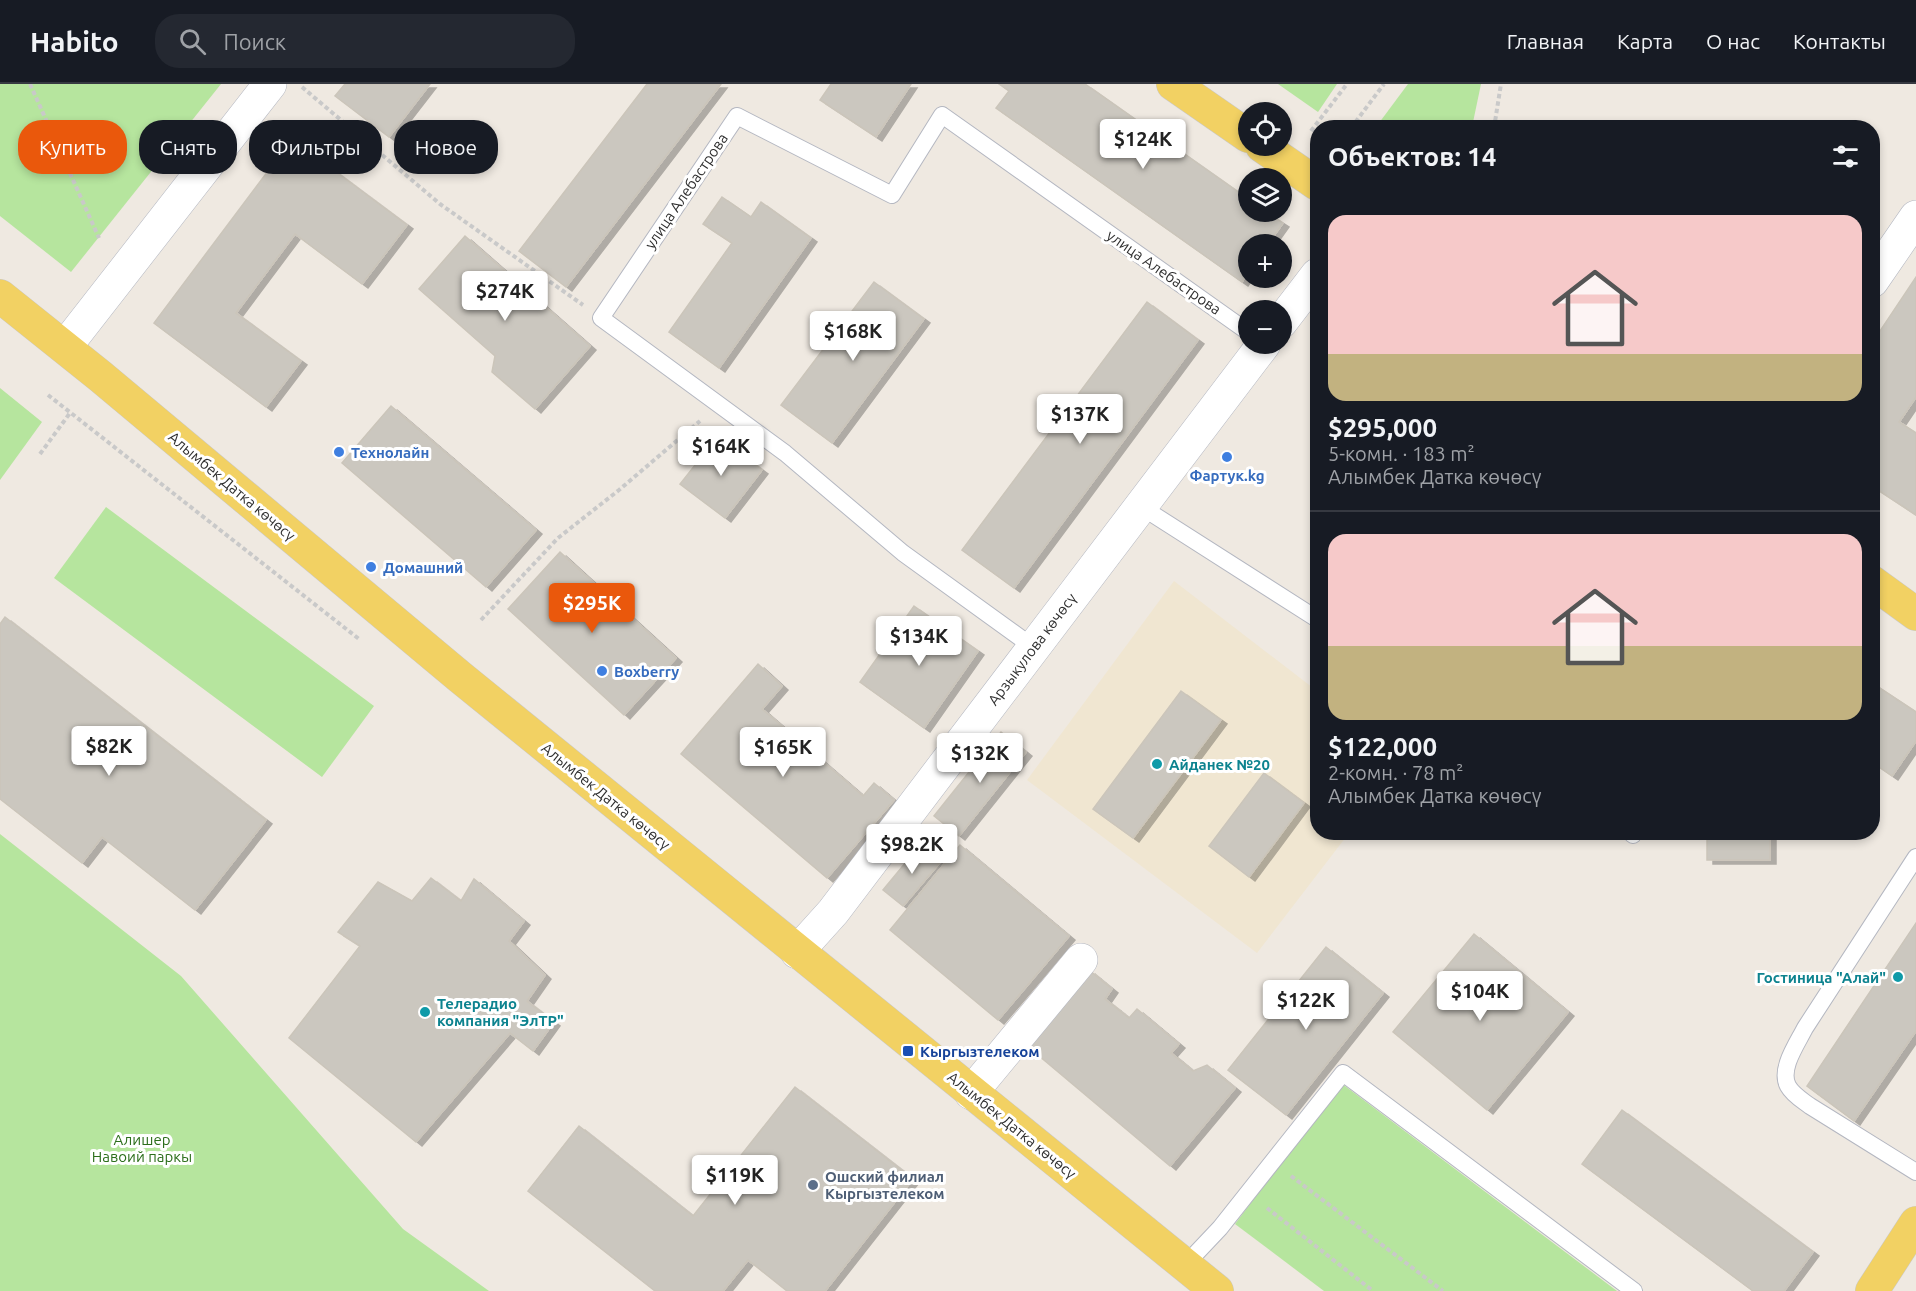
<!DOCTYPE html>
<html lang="ru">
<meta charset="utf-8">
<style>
:root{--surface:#171b24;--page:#242831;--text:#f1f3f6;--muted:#9ea1a6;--line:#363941;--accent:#ea580c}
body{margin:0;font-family:Ubuntu,sans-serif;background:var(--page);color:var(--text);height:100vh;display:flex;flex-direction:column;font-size:22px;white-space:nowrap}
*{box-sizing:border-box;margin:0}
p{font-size:20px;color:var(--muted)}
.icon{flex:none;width:33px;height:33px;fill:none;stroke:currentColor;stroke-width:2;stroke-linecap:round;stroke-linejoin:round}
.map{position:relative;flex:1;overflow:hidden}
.drawer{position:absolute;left:1310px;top:36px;width:570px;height:720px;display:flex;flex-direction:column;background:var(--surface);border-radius:24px;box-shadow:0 3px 9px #0003}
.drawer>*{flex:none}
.banner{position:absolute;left:18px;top:36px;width:570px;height:54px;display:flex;gap:12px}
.tools{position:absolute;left:1238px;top:18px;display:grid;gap:12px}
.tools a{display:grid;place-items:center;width:54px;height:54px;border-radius:50%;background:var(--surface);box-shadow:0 3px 9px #0003;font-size:30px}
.price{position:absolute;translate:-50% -51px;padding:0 14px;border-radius:6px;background:#fff;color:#222;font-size:20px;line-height:39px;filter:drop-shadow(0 2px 3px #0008)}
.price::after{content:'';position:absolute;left:50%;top:36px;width:18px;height:14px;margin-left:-9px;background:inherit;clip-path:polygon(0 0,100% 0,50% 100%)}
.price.on{background:var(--accent);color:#fff}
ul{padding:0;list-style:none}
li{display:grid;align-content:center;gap:12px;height:318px;padding:0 18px}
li+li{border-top:2px solid var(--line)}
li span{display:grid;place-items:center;height:186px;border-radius:18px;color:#555}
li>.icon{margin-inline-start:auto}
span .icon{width:108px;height:108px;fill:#fffc;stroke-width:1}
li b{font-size:26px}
h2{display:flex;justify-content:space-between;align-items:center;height:72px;padding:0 18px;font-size:26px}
.tag{padding:0 21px;border-radius:24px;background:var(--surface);box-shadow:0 3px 9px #0003;font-size:21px;line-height:54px}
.tag.on{background:var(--accent);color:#fff}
header{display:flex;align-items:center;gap:36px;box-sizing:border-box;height:84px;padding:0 30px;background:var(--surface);border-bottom:2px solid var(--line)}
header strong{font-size:28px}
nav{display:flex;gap:33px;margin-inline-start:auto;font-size:21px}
.search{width:420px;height:54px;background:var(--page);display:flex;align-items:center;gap:15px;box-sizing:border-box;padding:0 21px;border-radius:24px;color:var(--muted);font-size:22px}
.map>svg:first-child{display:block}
.education{fill:#f0e6d1}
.green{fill:#b6e59e}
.building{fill:#cbc7bf;stroke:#cbc5ba;stroke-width:1.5;filter:url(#shadow)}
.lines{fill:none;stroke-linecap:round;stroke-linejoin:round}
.lane-casing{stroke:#b4b7c1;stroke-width:18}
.street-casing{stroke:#b4b7c1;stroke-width:34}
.primary-casing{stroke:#c9c9c9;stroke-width:34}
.path{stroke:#c9c9c9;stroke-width:4;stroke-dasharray:4.5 3;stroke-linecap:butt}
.lane{stroke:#fff;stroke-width:16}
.street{stroke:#fff;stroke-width:33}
.primary{stroke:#f2d163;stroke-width:33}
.shop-dot{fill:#3f7fe0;stroke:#fff;stroke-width:2}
.culture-dot{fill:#0f9aa8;stroke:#fff;stroke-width:2}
.transit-dot{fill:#1a4fb4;stroke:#fff;stroke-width:2}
.service-dot{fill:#5c6f8a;stroke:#fff;stroke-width:2}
.labels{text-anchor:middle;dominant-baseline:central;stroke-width:6;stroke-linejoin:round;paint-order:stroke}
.street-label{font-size:15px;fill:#2e2e2e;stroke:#fff}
.shop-label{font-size:15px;font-weight:bold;fill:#366cbe;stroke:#fff;text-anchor:start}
.culture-label{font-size:15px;font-weight:bold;fill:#0d838f;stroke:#fff;text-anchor:start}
.transit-label{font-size:15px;font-weight:bold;fill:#164399;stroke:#fff;text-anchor:start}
.park-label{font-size:15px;fill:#2c6e1b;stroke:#fff}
.service-label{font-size:15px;font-weight:bold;fill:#4e5e75;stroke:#fff;text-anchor:start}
</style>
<header>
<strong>Habito</strong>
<div class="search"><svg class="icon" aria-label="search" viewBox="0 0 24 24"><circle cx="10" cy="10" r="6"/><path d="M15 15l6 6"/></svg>Поиск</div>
<nav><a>Главная</a><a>Карта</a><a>О нас</a><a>Контакты</a></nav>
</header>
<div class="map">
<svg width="1916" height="1207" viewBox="0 0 1916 1207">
<defs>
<filter id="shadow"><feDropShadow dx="6" dy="4" stdDeviation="0" flood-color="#0004"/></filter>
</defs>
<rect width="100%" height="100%" fill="#efe9e1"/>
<!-- education -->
<path class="education" d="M1174,497l143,110v141l32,1 -92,120 -230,-173z"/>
<!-- green -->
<g class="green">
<path d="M0,0h221l-150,188 -71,-56z"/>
<path d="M1278,0h59l-19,28z"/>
<path d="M1408,0h73l-9,43h-96z"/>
<path d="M0,304l42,34 -42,58z"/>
<path d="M106,423l268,199 -52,71 -268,-199z"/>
<path d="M0,750l181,142 222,253 86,62h-489z"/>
<path d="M1341,999l276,208h-293l-89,-67z"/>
</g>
<!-- building -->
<g class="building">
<path d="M345,0h85l-41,53 -54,-41z"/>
<path d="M647,0h74l-155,203 -47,-36z"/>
<path d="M831,0h80l-35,53 -56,-37z"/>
<path d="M999,0h86l163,115v13h18l17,11 -15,21h-20v29l-6,9 -246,-174 13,-17z"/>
<path d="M292,55l115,86 -45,59 -67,-50 -59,79 65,48 -35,46 -112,-84z"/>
<path d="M722,113l29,20 10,-15 50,36 -92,130 -50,-36 63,-89 -29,-19z"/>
<path d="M465,152l125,110 -55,63 -43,-37 3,-16 -76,-67z"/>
<path d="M1916,193v120l-17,25 17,11v82l-44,-29v-143z"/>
<path d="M874,198l50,37 -92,124 -51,-38z"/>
<path d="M1147,218l51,38 -184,248 -52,-38z"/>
<path d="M391,322l145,124 -50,57 -144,-124z"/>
<path d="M718,352l44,34 -37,48 -45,-34z"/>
<path d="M560,468l116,106 -52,57 -116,-106z"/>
<path d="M914,522l64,45 -54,77 -64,-46z"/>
<path d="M5,533l261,203 -71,90 -93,-73 -20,26 -82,-64v-175z"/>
<path d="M758,580l24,22 -20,23 101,87 11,-13 20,17 -67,78 -146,-124z"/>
<path d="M1872,599l44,29v29l-24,35 -20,-14z"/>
<path d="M1181,607l40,29 -88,118 -40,-29z"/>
<path d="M1001,648l25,20 -67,84 -25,-20z"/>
<path d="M1264,689l40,30 -55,74 -40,-31z"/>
<rect x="1707" y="748" width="63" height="28"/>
<path d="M921,760l21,16 -39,46 -20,-16z"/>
<path d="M960,761l109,91 -71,84 -108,-90z"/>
<path d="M431,794l30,23 13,-22 50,42 -15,20 36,34 -18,26 27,21 -21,29 -23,-18 -94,109 -127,-104 71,-92 -22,-14 40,-50 34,19z"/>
<path d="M1916,839v108l-62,90 -47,-35z"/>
<path d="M1474,850l94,78 -81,98 -94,-78z"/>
<path d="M1326,863l57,46 -97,122 -58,-45z"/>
<path d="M1089,886l23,19 -7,10 24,19 8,-9 42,35 -8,9 22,18 14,-6 28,23 -65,78 -144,-121z"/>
<path d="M795,1003l118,92 -88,112h-38l-39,-31 -25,31h-68l-127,-100 51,-65 114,90z"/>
<path d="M1622,1026l191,142 -29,39h-31l-171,-127z"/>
</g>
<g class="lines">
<!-- lane casing -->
<g class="lane-casing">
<g id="lane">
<path d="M1140,422l177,113"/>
<path d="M1033,563l-130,-94 -118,-100 -184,-135 136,-202 155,79 50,-80 306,217"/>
<path d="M1630,748l3,3"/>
<path d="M1916,773l-111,171c-8,16 -26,41 -17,58 5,9 14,14 22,20l106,66"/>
<path d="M1185,1181l35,-37 123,-155 291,218"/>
</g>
</g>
<!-- street casing -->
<g class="street-casing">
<g id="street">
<path d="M1872,197l44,-64"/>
<path d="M1281,238l36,-47"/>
<path d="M65,263l205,-263"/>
<path d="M797,868l36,-40 431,-568"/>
<path d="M971,1009l110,-133"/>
</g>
</g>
<!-- primary casing -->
<g class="primary-casing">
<g id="primary">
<path d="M1173,0l75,52"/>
<path d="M1262,62l55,38"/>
<path d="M0,212l100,80 360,301 757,614"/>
<path d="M1872,498l44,32"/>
<path d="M1872,1207l44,-68"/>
</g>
</g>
<!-- path -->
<g class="path">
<path d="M30,0l69,154"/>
<path d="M302,3l138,117 143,101"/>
<path d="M1351,44l33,-44"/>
<path d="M1494,44l7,-44"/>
<path d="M1311,47l36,-47"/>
<path d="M48,311l311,244"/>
<path d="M40,370l30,-41"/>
<path d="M481,536l77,-82 61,-48 81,-69"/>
<path d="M1291,1092l152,115"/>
<path d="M1267,1124l106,83"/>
</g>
<!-- lane -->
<use href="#lane" class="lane"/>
<!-- street -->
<use href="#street" class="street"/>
<!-- primary -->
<use href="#primary" class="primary"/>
</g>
<!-- markers -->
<g class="shop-dot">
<circle cx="339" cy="368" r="6"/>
<circle cx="1227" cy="373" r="6"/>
<circle cx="371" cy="483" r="6"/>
<circle cx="602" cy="587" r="6"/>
</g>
<g class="culture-dot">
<circle cx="1157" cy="680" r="6"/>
<circle cx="1898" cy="893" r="6"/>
<circle cx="425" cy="928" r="6"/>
</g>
<rect class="transit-dot" x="902" y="961" width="12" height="12" rx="3"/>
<circle class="service-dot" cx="813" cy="1101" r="6"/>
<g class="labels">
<!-- street labels -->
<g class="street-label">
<text transform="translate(686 107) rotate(-56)">улица Алебастрова</text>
<text transform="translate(1164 188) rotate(35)">улица Алебастрова</text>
<text transform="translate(232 402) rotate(40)">Алымбек Датка көчөсү</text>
<text transform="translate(1032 565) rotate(-53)">Арзыкулова көчөсү</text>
<text transform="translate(606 712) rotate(39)">Алымбек Датка көчөсү</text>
<text transform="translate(1012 1041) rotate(39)">Алымбек Датка көчөсү</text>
</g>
<!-- shop labels -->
<g class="shop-label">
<text x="351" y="368">Технолайн</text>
<text x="1227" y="391" text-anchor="middle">Фартук.kg</text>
<text x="383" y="483">Домашний</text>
<text x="614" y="587">Boxberry</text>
</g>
<!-- culture labels -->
<g class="culture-label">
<text x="1169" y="680">Айданек №20</text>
<text x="1886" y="893" text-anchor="end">Гостиница "Алай"</text>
<text x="437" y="919">Телерадио<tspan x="437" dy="17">компания "ЭлТР"</tspan></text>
</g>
<!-- transit labels -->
<g class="transit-label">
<text x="920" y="967">Кыргызтелеком</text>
</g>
<!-- park labels -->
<g class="park-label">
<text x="142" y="1055">Алишер<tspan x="142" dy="17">Навоий паркы</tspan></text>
</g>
<!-- service labels -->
<g class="service-label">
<text x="825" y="1092">Ошский филиал<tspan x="825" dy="17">Кыргызтелеком</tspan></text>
</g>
</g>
</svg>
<div class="tools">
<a><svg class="icon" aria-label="locate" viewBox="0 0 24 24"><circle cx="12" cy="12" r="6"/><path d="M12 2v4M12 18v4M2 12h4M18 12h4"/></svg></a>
<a><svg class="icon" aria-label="layers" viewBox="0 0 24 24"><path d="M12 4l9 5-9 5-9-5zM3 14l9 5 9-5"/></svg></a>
<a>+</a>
<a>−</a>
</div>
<b class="price" style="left:1143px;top:86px">$124K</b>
<b class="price" style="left:505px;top:238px">$274K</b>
<b class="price" style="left:853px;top:278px">$168K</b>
<b class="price" style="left:1080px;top:361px">$137K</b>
<b class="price" style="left:721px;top:393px">$164K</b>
<b class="price on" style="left:592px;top:550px">$295K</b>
<b class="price" style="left:919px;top:583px">$134K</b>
<b class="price" style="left:109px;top:693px">$82K</b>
<b class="price" style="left:783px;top:694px">$165K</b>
<b class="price" style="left:980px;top:700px">$132K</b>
<b class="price" style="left:912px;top:791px">$98.2K</b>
<b class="price" style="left:1480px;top:938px">$104K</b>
<b class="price" style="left:1306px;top:947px">$122K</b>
<b class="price" style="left:735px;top:1122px">$119K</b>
<div class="banner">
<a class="tag on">Купить</a>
<a class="tag">Снять</a>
<a class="tag">Фильтры</a>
<a class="tag">Новое</a>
</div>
<section class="drawer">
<h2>Объектов: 14<svg class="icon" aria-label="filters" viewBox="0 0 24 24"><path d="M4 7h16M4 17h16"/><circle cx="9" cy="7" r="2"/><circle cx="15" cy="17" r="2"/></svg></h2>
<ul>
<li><span style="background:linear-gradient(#f6c9c9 75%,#c2b280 0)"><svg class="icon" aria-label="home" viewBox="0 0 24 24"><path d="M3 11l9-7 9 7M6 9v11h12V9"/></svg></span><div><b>$295,000</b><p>5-комн. · 183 m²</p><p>Алымбек Датка көчөсү</p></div></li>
<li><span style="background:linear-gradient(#f6c9c9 60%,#c2b280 0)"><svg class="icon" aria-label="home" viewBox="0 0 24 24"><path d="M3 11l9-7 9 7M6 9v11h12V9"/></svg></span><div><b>$122,000</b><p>2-комн. · 78 m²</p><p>Алымбек Датка көчөсү</p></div></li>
</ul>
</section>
</div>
